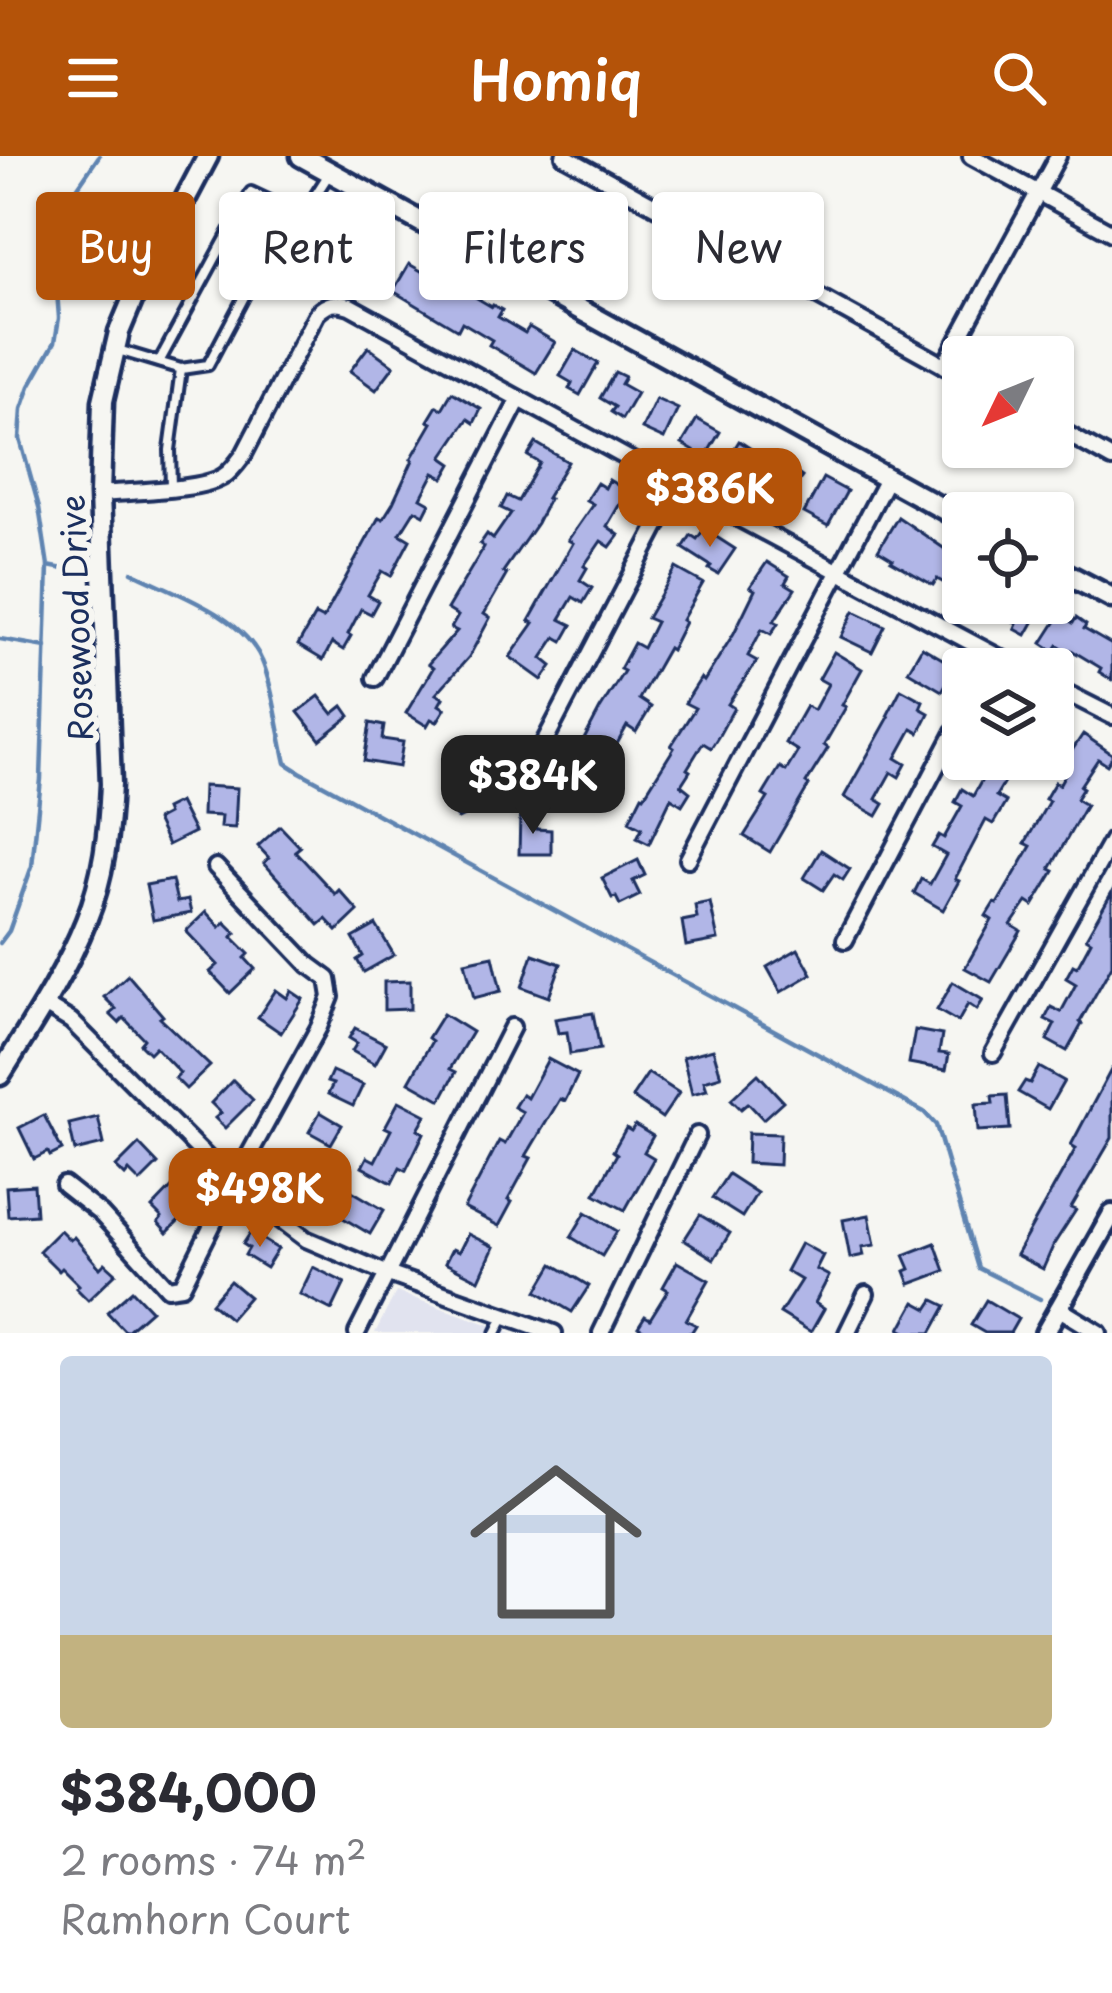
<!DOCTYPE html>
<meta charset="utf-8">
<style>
:root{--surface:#fff;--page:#f2f2f3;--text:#2b2b33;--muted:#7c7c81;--accent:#b45309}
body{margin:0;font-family:"Playpen Sans",sans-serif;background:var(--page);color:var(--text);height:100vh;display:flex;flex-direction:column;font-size:45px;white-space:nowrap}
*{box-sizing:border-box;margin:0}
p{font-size:39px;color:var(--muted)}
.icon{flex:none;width:66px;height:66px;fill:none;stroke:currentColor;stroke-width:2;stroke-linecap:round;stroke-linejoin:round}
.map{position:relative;height:1177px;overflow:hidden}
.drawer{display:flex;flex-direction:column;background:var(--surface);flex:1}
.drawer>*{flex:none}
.hud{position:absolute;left:36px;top:36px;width:1041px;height:108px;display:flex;gap:24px}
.needle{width:78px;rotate:227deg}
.tools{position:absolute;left:942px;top:180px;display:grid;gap:24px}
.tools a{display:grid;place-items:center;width:132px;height:132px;border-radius:12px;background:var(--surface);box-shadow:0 3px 9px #0004;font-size:60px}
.price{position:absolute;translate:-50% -102px;padding:0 27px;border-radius:24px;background:var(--accent);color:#fff;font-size:39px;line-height:78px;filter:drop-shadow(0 3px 6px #0008)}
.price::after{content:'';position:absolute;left:50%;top:72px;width:36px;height:27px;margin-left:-18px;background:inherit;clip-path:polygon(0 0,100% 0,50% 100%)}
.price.active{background:#222;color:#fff}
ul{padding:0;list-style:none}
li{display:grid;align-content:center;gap:24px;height:636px;padding:0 60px}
li span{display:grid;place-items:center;height:372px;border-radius:12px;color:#555}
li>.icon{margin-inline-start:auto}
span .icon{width:216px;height:216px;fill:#fffc;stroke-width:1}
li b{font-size:51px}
.pill{padding:0 42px;border-radius:12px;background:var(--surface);box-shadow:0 3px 9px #0004;font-size:42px;line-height:108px}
.pill.active{background:var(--accent);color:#fff}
header{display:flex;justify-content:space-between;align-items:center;height:156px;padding:0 60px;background:var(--accent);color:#fff;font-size:54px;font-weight:600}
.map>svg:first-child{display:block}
.built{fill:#e1e3ef}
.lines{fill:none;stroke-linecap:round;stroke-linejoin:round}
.stream{stroke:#5f84b1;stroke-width:4.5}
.building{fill:#b1b6e7;stroke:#1b2f5e;stroke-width:3}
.service-casing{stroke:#1b2f5e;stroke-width:16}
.minor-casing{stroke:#1b2f5e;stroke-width:22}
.tertiary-casing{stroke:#1b2f5e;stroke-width:26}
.secondary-casing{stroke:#1b2f5e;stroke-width:27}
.service{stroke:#f6f6f2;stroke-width:8}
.minor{stroke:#f6f6f2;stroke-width:14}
.tertiary{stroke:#f6f6f2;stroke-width:16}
.secondary{stroke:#f6f6f2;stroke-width:18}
.labels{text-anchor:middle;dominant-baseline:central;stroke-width:12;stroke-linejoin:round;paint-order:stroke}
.street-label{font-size:33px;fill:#1b2f5e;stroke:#f6f6f2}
</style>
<header><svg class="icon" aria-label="menu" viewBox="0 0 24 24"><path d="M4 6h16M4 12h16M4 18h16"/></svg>Homiq<svg class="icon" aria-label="search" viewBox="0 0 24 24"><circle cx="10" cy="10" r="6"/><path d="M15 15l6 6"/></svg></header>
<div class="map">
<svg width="1112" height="1177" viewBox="0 0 1112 1177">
<rect width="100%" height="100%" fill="#f6f6f2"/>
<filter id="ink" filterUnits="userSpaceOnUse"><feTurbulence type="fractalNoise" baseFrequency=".00833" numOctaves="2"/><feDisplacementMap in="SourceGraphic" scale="24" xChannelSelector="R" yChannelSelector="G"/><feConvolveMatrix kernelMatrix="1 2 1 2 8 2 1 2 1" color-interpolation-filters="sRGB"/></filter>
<g filter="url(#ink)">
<!-- built -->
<path class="built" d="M396,1136l117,41h-138z"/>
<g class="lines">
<!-- stream -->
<g class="stream">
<path d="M48,410l21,4"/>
<path d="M132,416c42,21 111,43 130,89 11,25 17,73 24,102l14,9 624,340 12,13 42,143 62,31"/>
<path d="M0,483l46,8"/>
<path d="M0,787l9,-12 23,-65 9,-87 7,-213 -9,-59 -19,-68 2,-30 8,-23 25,-44 4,-24 -5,-67 17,-54 28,-41"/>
</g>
</g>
<!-- building -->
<g class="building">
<path d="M409,108l42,24 2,-4 39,23 1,-2 9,5 -4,7 27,16 4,-6 26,15 -19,31 -47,-28 3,-5 -30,-18 -4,8 -65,-39z"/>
<path d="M368,191l26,19 -18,24 -26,-19z"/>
<path d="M575,194l23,13 -18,32 -11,-6 3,-6 -12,-7z"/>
<path d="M615,216l10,5 -4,7 16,9 -15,26 -11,-7 4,-5 -15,-9z"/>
<path d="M452,236l29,17 -7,14 -6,-4 -26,38 10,7 -8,14 -10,-5 -13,25 9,5 -6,12 -9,-5 -15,24 10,6 -19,36 -9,-5 -14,24 10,6 -7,13 -10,-5 -13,25 3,2 -8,14 -11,-7 -9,17 -25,-15 17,-30 8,4 56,-102 4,2 10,-16 20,-43 -2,-1 21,-36 -4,-2 9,-15 5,3z"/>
<path d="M656,243l22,10 -14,30 -22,-10z"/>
<path d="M697,263l23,13 -17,29 -11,-6 2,-4 -12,-7z"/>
<path d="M739,285l37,24 3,-5 23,17 -20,27 -45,-31 -4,5 -12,-8z"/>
<path d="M536,287l32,19 -22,36 3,1 -12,24 -34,49 4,2 -23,40 6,4 -21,39 -33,37 7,4 -4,7 6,4 -8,13 -6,-3 -4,7 -21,-13 27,-45 -5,-4 29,-33 -6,-3 7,-12 -11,-7 37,-62 -4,-3 7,-10 6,5 18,-26 -10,-5 6,-12 11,5 22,-38 -12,-7z"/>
<path d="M823,322l24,13 -19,35 -24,-13z"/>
<path d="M609,324l28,17 -7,11 -9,-6 -14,24 12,9 -9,12 -9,-6 -17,25 3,2 -7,12 12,8 -9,15 -10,-6 -13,22 12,6 -9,16 -7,-4 -14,21 10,8 -10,14 -32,-23 24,-34 -5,-2 44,-78 -5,-3 25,-36 -7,-4 11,-17 8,5z"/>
<path d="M898,361l63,43 -15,24 -9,-5 -4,6 -42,-24 2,-2 -15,-9z"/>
<path d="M704,373l31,20 -17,25 -9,-5 2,-3 -28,-18 8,-13 6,4z"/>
<path d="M767,406l22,14 -4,7 10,6 -21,32 4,2 -7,11 -9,-5 -14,27 9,5 -29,43 6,4 -16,29 -7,11 -8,-5 -16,26 3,2 -9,14 9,7 -8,13 -11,-7 -22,46 -12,-6 5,-10 -13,-7 13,-26 2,1 30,-48 -3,-2 24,-38 -10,-5 16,-25 3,3 30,-48 21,-43 -5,-3z"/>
<path d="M676,412l27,15 -21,37 3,2 -14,28 -3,-2 -29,51 12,8 -15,25 -9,-6 -20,36 -27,-15 20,-38 24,-38 -4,-2 14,-26 9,5 13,-26 -9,-4z"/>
<path d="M979,447h65l-18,32 -11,-6 2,-5z"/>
<path d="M854,455l31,15 -13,26 -31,-15z"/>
<path d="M1060,459l13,8 3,-5 10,7 -2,4 28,16v35l-13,-8 2,-4 -30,-18 -2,2 -11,-7 -4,6 -12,-8z"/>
<path d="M922,491l34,20 -14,24 -34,-20z"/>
<path d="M834,496l28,17 -20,36 4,2 -22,38 4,3 -22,35 3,2 -39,67 -26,-16 24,-38 -5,-3 17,-28 6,4 12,-20 -13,-8 21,-37 8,4 14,-26 -9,-5z"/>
<path d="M901,533l22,12 -3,7 9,5 -10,20 -7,-4 -16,29 10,6 -7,13 -8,-5 -15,27 8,5 -7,12 -33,-19 45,-80 -2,-1z"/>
<path d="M319,540l14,18 10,-8 7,10 -30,24 -22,-28z"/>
<path d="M370,567l14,3 -2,13 21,3 -4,25 -35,-6z"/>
<path d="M1083,578l29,20v3l-5,8 -9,-6 -18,27 3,2 -7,11 10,6 -36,64 4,2 -21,35 -6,-4 -16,23 10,6 -30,51 -26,-14 27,-48 -6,-4 8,-13 3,1 34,-58 -6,-3 24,-42 -4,-2 10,-17 4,3 11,-20 -5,-4z"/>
<path d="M991,603h27l-22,37 10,6 -13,22 -7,-4 -31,59 4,2 -16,29 -29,-17 7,-14 9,5 16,-29 -14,-8 7,-12 5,3 18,-32 -7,-4 7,-13 11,7 14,-25 -2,-2z"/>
<path d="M484,622l8,18 -6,3 3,5 -31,15 -12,-23z"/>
<path d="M203,630l34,2 -2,40 -15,-1 1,-11 -19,-1z"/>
<path d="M179,646l15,30 -26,13 -12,-25 11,-6 -2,-5z"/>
<path d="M520,659l17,1 -1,13 15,1v24h-32z"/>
<path d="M280,670l20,21 -5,4 40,43 4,-4 19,21 -21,20 -11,-12 -7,6 -55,-62 5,-5 -11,-12z"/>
<path d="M821,694l29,19 -7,11 -9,-6 -11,16 -19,-12z"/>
<path d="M638,704l7,15 -12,6 7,14 -20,10 -4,-8 -4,1 -10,-20z"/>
<path d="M172,724l5,22 11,-2 3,13 -38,7 -7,-35z"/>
<path d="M1112,736v73l-32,57 2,2 -15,27 -20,-11 8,-16 -10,-5 6,-12 10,5 15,-28 -10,-6 7,-13 4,2 14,-26 -5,-3z"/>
<path d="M710,746l8,38 -32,6 -4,-25 15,-3 -2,-13z"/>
<path d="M206,756l14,15 5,-5 11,11 -4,4 17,17 -4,4 10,11 -25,24 -20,-21 8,-7 -32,-34z"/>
<path d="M376,769l18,30 -30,17 -7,-12 6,-4 -10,-18z"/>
<path d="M798,793l14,25 -31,18 -14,-25z"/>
<path d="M533,798l28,10 -12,33 -27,-10z"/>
<path d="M493,800l8,35 -27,7 -9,-36z"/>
<path d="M128,819l35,41 -3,2 50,48 -24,23 -11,-11 5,-5 -25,-26 -6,6 -9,-9 4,-5 -20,-21 -5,5 -9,-9 6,-5 -12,-12z"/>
<path d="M410,825v28l-26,1v-28z"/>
<path d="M953,826l30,18 -6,10 -9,-6 -10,18 -21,-12z"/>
<path d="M276,834l11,8 4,-7 12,8 -22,34 -23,-16z"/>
<path d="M593,857l7,36 -30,5 -3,-22 -9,1 -3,-14z"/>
<path d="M443,858l29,18 -22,37 6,3 -15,28 -32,-18 23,-41 -4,-3z"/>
<path d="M355,872l31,16 -11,20 -23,-13 5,-8 -8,-5z"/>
<path d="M915,874l27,5 -3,18 10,1 -3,16 -37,-7z"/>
<path d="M713,893l8,27 -17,5 3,9 -15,4 -9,-37z"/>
<path d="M548,903l30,16 -13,26 -5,-2 -34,57 5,2 -23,42 4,2 -13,24 -35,-18 35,-67 6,3 18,-32 -9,-5 8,-13 5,4z"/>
<path d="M1039,911l25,14 -16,28 -30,-17 7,-11 5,2z"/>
<path d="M1112,912v70l-41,70 5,2 -22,34 -11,25 -27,-14 60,-107 -5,-3z"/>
<path d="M332,915l31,14 -10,21 -25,-12 5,-10 -6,-2z"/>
<path d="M648,917l31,20 -17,25 -30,-21z"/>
<path d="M758,918l25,27 -20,18 -15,-16 -7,6 -10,-10z"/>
<path d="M233,924l20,20 -28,28 -10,-10 6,-5 -10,-10z"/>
<path d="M1007,939l3,34 -32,2 -2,-27 17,-1 -1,-7z"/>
<path d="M399,945l27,14 -8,14 6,4 -18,37 -6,-3 -8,16 -30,-16 5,-10 8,4 16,-31 -6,-3z"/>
<path d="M320,956l22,13 -11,19 -22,-12z"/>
<path d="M44,959l18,35 -12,6 -2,-4 -14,7 -15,-31z"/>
<path d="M98,961l6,27 -29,7 -6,-27z"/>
<path d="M635,969l18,11 -9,16 10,6 -29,52 -30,-16 22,-40 -4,-3 13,-23 5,3z"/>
<path d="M748,977l32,1 -1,31 -32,-2z"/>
<path d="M139,988l19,20 -18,18 -11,-11 -4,5 -9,-9z"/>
<path d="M299,1006l22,12 -15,27 -22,-12z"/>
<path d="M728,1018l29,19 -15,24 -30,-19z"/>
<path d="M175,1028l21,20 -29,29 -9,-10 4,-5 -10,-10z"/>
<path d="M34,1029l2,29 -28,2 -2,-29z"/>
<path d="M352,1035l32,19 -14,24 -32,-19z"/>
<path d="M586,1056l31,19 -15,25 -31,-19z"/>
<path d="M700,1059l30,18 -16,26 -30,-19z"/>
<path d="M869,1059l6,30 -13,2 2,8 -14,3 -7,-38z"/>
<path d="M60,1074l10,10 4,-3 26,31 5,-5 11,10 -28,27 -12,-12 3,-3 -17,-17 -3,3 -20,-20z"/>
<path d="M251,1076l27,17 -12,19 -21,-13 4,-7 -6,-4z"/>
<path d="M468,1078l26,13 -15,33 -34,-17 7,-14 7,3z"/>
<path d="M801,1087l22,12 -7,14 13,7 -14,27 9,6 -13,23 -31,-19 21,-33 -15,-9z"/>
<path d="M935,1087l10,28 -35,13 -5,-13 5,-2 -6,-14z"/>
<path d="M677,1106l32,18 -23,40 10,5 -5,8h-43l-10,-6 7,-11 5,3 18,-29 -5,-3z"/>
<path d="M553,1108l36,22 -17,26 -35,-21z"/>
<path d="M313,1111l32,16 -13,27 -32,-16z"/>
<path d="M230,1125l19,16 -19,22 -19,-16z"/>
<path d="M132,1134l19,20 -25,22 -19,-20z"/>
<path d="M934,1144l12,6 -15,27h-23l-8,-4 15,-27 13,7z"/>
<path d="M986,1144l32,19 -8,14h-25l-14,-8z"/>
</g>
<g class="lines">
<!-- service casing -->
<g class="service-casing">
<g id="service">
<path d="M118,194l63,19 -11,81 1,37"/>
<path d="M159,206l92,-170 51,24 27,-42"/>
<path d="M181,213l27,-4 66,-125 28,-24"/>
<path d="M496,1177l9,-18"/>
</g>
</g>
<!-- minor casing -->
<g class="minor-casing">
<g id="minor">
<path d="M564,0l399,220"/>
<path d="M971,0l141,77"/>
<path d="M944,210l114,-210"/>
<path d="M1053,270l59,33"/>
<path d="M100,338c30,-3 102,-3 124,-18 8,-5 14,-14 20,-22l73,-141c11,-10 18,-12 33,-7l328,180 343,183"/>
<path d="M375,522l144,-279"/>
<path d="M1053,530l59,30"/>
<path d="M527,619l151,-289"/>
<path d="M688,703l199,-380"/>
<path d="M845,784l118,-224"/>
<path d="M43,848l28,17 162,163 73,55 82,35 166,59"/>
<path d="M993,897l119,-213"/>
<path d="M64,1029l37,29 67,74 14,-2 51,-102 86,-157 12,-30 -3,-18 -19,-14 -93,-98"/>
<path d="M1058,1152l41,25"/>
<path d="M357,1177l155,-306"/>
<path d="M601,1177l96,-198"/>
<path d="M847,1177l19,-39"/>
</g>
</g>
<!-- tertiary casing -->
<g class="tertiary-casing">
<path id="tertiary" d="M1045,1177l67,-119"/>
</g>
<!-- secondary casing -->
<g class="secondary-casing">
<g id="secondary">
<path d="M301,0l662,364"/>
<path d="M1053,411l59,31"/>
<path d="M0,919c31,-50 64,-99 86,-154 18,-44 23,-90 25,-137l-11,-290 3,-93 16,-69 15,-36 74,-140"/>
</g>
</g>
<!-- service -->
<use href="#service" class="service"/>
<!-- minor -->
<use href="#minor" class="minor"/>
<!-- tertiary -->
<use href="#tertiary" class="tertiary"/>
<!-- secondary -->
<use href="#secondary" class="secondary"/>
</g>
</g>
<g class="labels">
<!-- street labels -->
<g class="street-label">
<text transform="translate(75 462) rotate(-92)">Rosewood Drive</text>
</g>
</g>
</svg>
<div class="tools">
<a><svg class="needle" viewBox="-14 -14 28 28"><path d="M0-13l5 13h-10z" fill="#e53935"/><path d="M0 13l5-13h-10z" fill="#7c7c81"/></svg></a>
<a><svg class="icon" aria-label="locate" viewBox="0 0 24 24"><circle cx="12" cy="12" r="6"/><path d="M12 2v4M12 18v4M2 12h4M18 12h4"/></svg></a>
<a><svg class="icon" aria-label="layers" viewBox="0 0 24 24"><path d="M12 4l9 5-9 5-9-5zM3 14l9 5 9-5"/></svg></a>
</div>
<b class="price" style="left:710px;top:394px">$386K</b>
<b class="price active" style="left:533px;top:681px">$384K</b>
<b class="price" style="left:260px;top:1094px">$498K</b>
<div class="hud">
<a class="pill active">Buy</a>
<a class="pill">Rent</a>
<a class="pill">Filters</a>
<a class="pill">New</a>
</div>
</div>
<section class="drawer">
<ul>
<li><span style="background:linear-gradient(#c9d6e8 75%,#c2b280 0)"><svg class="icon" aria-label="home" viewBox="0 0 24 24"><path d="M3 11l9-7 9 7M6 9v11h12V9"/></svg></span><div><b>$384,000</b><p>2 rooms · 74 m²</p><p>Ramhorn Court</p></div></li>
</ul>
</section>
